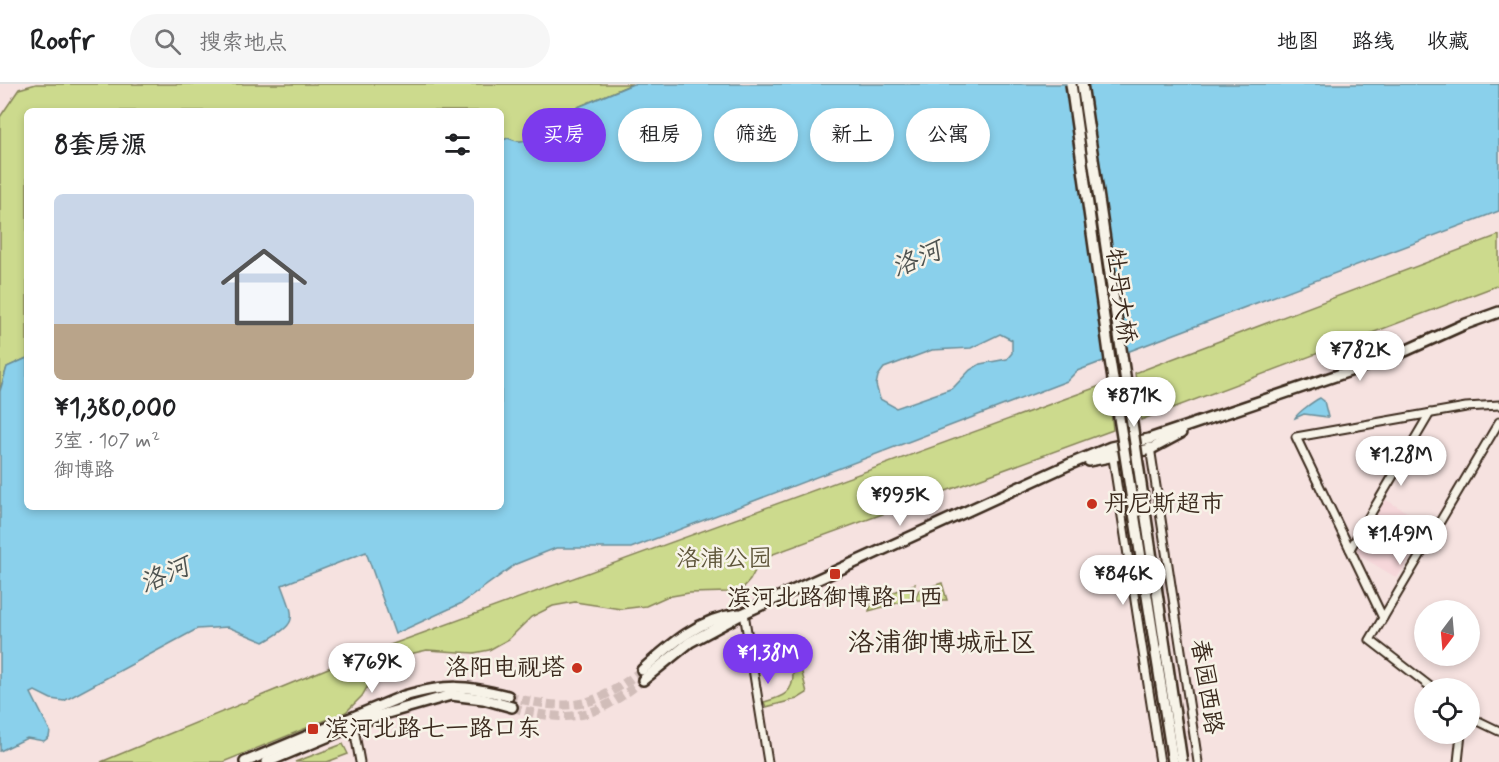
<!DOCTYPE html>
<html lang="zh">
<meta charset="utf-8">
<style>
:root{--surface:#fff;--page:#f6f6f6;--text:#202124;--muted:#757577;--line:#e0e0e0;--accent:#7c3aed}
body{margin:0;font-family:Mynerve,"LXGW WenKai TC",sans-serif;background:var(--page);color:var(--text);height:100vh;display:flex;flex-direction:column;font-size:22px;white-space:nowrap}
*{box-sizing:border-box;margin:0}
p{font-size:20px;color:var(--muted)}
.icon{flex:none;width:33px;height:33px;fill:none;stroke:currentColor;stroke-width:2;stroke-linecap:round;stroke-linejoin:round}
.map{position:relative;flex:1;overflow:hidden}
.side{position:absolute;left:24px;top:24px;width:480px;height:402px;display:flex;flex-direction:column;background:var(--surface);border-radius:9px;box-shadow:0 3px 9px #0003}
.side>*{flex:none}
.guide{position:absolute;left:522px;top:24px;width:570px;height:54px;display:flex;gap:12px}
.needle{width:39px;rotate:196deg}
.tools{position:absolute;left:1414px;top:516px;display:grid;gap:12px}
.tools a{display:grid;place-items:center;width:66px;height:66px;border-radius:50%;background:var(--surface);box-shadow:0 3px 9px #0003;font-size:30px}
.price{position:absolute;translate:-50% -51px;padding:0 14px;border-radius:21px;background:#fff;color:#222;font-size:20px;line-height:39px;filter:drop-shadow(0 2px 3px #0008)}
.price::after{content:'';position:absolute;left:50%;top:36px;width:18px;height:14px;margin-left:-9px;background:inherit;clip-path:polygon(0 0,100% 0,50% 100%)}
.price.on{background:var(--accent);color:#fff}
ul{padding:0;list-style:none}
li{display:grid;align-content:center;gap:12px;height:318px;padding:0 30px}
li span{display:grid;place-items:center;height:186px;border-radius:9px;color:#555}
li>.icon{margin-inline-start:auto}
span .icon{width:108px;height:108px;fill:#fffc;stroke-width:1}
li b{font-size:26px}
h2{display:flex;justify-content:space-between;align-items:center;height:72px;padding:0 30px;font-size:26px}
.chip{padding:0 21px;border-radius:27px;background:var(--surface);box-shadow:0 3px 9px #0003;font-size:21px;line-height:54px}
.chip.on{background:var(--accent);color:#fff}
header{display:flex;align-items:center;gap:36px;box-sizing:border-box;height:84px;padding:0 30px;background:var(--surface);border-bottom:2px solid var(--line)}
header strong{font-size:28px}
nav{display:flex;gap:33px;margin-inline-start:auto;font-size:21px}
.search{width:420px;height:54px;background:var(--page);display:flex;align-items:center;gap:15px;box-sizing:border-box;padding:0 21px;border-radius:33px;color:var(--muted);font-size:22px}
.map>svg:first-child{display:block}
.built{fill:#f6d7da}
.green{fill:#ccda8d;stroke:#848256;stroke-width:1.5}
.water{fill:#8ad0eb;stroke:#6a8e99;stroke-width:1.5;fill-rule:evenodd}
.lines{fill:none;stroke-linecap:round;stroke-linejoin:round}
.major-tunnel{stroke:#d1bdb9;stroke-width:9;stroke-dasharray:9 4.5;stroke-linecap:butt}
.minor-casing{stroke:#3b2a1e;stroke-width:11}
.major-casing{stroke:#3b2a1e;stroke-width:14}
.minor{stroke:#f7f3e8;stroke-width:7}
.major{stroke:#f7f3e8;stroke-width:9}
.major-bridge-casing{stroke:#3b2a1e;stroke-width:14;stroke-linecap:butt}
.major-bridge{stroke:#f7f3e8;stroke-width:9}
.poi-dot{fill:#c8321e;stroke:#f7f3e8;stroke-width:2}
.labels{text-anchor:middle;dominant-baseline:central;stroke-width:5;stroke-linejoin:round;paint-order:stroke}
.street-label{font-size:24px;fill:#3b2a1e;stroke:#f7f3e8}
.poi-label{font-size:24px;fill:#3b2a1e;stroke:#f7f3e8;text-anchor:start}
.park-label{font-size:24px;fill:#5f563a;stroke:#f7f3e8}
.water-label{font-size:26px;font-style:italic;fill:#4f5451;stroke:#f7f3e8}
.quarter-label{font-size:27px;fill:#3b2a1e;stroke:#f7f3e8}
</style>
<header>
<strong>Roofr</strong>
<div class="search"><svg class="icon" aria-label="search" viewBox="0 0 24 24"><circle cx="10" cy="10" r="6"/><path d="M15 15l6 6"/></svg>搜索地点</div>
<nav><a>地图</a><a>路线</a><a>收藏</a></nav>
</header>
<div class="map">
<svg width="1499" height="678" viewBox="0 0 1499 678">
<rect width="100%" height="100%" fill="#f6e2e0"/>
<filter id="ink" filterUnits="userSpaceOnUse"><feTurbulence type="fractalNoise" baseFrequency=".0167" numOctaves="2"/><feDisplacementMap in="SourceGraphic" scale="12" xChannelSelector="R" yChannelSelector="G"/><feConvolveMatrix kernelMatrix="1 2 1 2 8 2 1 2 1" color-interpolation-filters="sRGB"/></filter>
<g filter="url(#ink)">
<!-- built -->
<path class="built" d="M1383,414l47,28 -33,52 -45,-27z"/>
<!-- green -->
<g class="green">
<path d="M36,0h596l-92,39c-5,15 -16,23 -32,15l-7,3v-30h-474v247l-20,9 -7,24v-274l19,-28z"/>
<path d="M1499,151v50l-358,135 -6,-47z"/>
<path d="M1108,299l5,47 -351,128 -12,22 -7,8 -14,4 -40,1 -23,4 -20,9 -25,3 -46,-7 -22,4 -22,11 -22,22 -20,11 -15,3 -47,-3 -26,6 -22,10 -17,30 -16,16 -123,50h-122l237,-98z"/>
<path d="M942,499l5,17h-32l4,-10z"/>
<path d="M915,500l-6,16 -40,11 4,-11z"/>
<path d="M801,585l6,24 -10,6 -31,8 -2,-5c17,-5 30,-8 29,-29z"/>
<path d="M343,660l5,10 -21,8h-32z"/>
</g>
<!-- water -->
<g class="water">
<path d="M633,0h866v127l-422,160 -10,10 -436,167h-75l-40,16 -54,39 -67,31 -29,-82 -84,33c13,35 17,37 -18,57l-36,-15 -31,2 -133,72 -13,-2 -16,-8 -4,2 19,38 -1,6 -5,4 -17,-3 -27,13v-360l7,-24 20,-9v149h474v-366l7,-3c16,8 27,0 32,-15zM1000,250l12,6v13l-5,6 -27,5 -10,6 -17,18 -57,20 -16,-9 -4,-14 2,-9 6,-8 48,-18 39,-2z"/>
<path d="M1320,314l4,3 4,16 -24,-3 -9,4c2,-5 19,-17 25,-20z"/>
</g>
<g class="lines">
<!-- major-tunnel -->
<g class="major-tunnel">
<path d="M508,612c61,16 85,13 134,-26"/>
<path d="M512,623c58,18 84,11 131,-27"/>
</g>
<!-- minor casing -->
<g class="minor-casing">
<g id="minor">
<path d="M1150,363l48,315"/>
<path d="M1112,368l48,310"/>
<path d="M1350,465l80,-136"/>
<path d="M744,529l24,149"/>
<path d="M1383,534l-87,-181 170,-30 33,-2"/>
<path d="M1432,604l-62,-48 129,-218"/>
<path d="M1470,633l29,14"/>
<path d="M353,639l7,39"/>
<path d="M1458,678l3,-28"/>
</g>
</g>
<!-- major casing -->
<g class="major-casing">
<g id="major">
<path d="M1089,377l62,-12 30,-16"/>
<path d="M642,586c29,-26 58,-52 97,-56"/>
<path d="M643,596l47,-38 54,-29 324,-148 43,-18 38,-8 245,-83 69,-31 36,-13"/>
<path d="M245,678l159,-66c44,-12 60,-11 104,0"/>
<path d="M267,678l110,-46 74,-21 32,4 29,8"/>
</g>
</g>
<!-- minor -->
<use href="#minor" class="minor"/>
<!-- major -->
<use href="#major" class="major"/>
<!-- major-bridge casing -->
<g class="major-bridge-casing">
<g id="major-bridge">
<path d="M1071,0l39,276 63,402"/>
<path d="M1082,0l100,678"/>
</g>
</g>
<!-- major-bridge -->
<use href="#major-bridge" class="major-bridge"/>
</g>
</g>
<!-- markers -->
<g class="poi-dot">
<circle cx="1092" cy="420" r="6"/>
<rect x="829" y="484" width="12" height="12" rx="3"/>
<circle cx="577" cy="584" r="6"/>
<rect x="307" y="639" width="12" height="12" rx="3"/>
</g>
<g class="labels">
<!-- street labels -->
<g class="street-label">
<text transform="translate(1120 212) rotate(82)">牡丹大桥</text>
<text transform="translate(1206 603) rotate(81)">春园西路</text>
</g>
<!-- poi labels -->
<g class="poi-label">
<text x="1104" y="420">丹尼斯超市</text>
<text x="835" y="514" text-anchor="middle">滨河北路御博路口西</text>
<text x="565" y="584" text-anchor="end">洛阳电视塔</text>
<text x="325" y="645">滨河北路七一路口东</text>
</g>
<!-- park labels -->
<g class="park-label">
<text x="724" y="475">洛浦公园</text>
</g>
<!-- water labels -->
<g class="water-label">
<text transform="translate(917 176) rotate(-23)">洛河</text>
<text transform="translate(165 492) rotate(-23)">洛河</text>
</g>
<!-- quarter labels -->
<g class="quarter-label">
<text x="942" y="559">洛浦御博城社区</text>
</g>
</g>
</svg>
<div class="tools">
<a><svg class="needle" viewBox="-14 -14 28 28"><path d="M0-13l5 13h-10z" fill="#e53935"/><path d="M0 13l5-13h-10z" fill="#757577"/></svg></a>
<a><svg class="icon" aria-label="locate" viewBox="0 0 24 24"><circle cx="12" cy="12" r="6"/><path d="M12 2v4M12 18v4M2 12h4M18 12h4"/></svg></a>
</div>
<b class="price" style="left:1360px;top:298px">¥782K</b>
<b class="price" style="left:1134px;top:344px">¥871K</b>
<b class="price" style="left:1401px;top:403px">¥1.28M</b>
<b class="price" style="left:900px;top:443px">¥995K</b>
<b class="price" style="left:1400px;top:482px">¥1.49M</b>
<b class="price" style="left:1123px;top:522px">¥846K</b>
<b class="price on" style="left:768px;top:601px">¥1.38M</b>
<b class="price" style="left:372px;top:610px">¥769K</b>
<div class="guide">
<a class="chip on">买房</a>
<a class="chip">租房</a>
<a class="chip">筛选</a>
<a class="chip">新上</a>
<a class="chip">公寓</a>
</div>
<section class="side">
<h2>8套房源<svg class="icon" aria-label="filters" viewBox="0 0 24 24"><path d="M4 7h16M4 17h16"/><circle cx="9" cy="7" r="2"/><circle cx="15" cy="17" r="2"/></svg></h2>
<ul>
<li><span style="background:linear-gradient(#c9d6e8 70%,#b9a48a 0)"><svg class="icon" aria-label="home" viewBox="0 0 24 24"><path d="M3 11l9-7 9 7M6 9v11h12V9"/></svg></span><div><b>¥1,380,000</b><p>3室 · 107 m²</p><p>御博路</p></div></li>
</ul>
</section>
</div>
